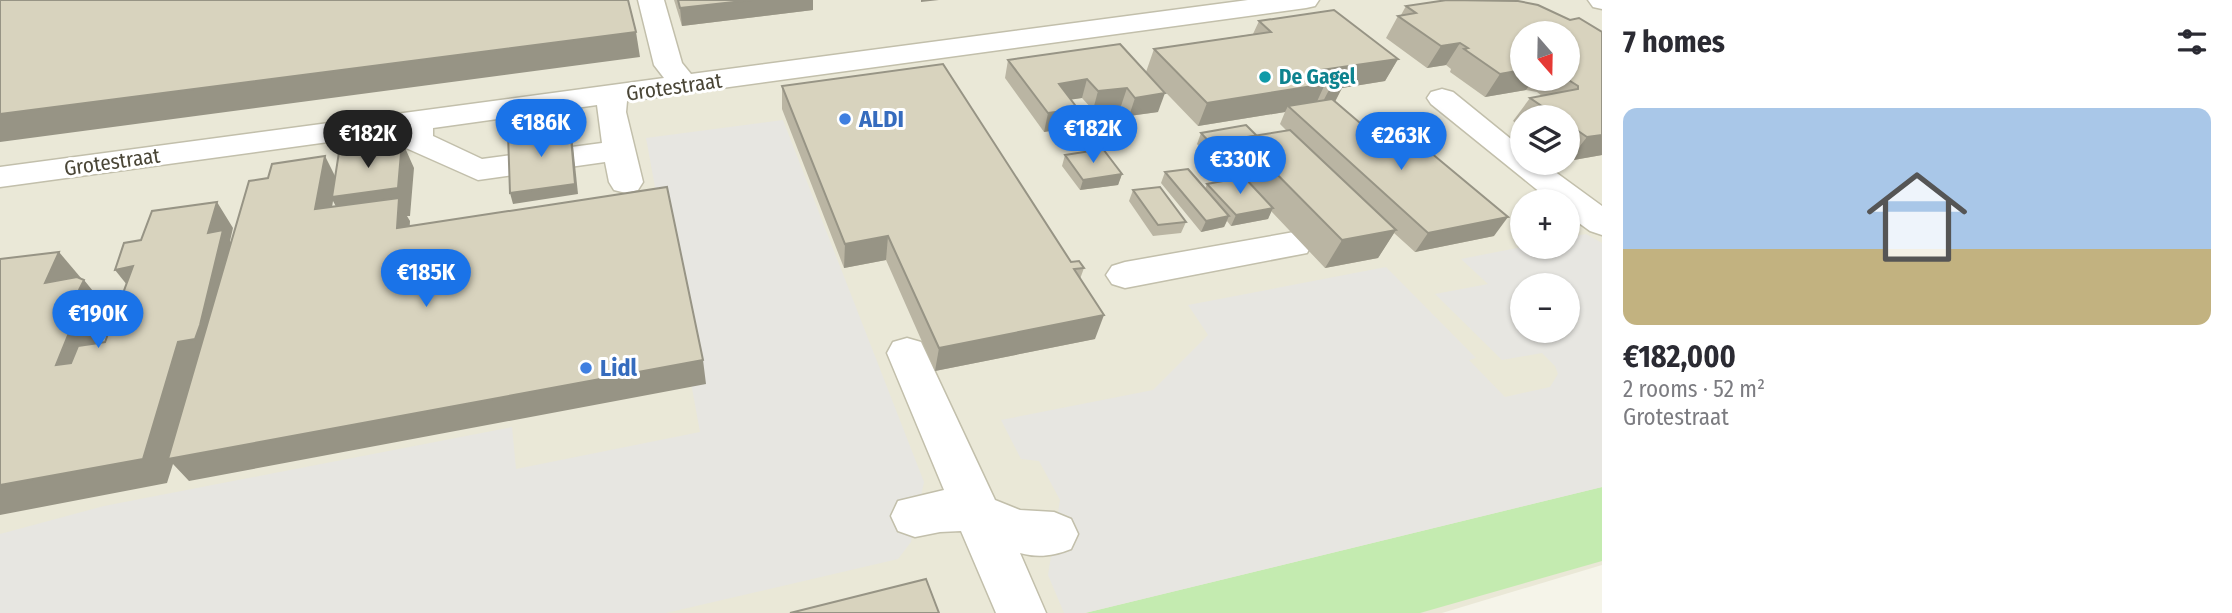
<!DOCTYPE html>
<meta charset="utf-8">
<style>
:root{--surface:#fff;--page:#f2f2f3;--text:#2b2b33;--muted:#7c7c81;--accent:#1a73e8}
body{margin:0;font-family:"Fira Sans Condensed",sans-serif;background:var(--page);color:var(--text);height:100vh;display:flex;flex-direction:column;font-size:26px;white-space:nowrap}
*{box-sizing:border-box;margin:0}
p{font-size:23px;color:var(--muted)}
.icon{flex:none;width:38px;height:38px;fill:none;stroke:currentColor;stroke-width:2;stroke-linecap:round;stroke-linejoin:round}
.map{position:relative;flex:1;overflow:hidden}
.side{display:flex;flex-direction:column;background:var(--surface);width:630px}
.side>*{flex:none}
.needle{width:46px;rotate:160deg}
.tools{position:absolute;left:1510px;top:21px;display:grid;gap:14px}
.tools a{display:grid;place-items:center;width:70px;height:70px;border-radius:50%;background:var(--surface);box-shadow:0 2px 5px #0004;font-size:35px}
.price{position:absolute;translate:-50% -60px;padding:0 16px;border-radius:24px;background:var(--accent);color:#fff;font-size:23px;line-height:46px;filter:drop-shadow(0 2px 4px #0008)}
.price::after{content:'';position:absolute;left:50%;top:42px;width:21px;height:16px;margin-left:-10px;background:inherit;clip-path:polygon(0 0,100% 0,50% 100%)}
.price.selected{background:#222;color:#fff}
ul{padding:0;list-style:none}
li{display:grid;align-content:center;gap:14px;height:371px;padding:0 21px}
li span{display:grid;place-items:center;height:217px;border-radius:14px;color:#555}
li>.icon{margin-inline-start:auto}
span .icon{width:126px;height:126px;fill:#fffc;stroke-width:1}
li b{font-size:30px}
h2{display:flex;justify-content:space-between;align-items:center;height:84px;padding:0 21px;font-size:30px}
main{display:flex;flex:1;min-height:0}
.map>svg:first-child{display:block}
.residential{fill:#eae8d7;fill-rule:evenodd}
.green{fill:#c4ebb0}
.parking{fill:#e7e6e1;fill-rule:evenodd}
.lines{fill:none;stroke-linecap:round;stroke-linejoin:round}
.minor-casing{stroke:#c2bfab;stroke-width:3}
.minor{fill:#fff;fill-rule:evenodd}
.wall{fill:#bab5a3;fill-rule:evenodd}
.shaded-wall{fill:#979485}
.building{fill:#d8d3be;stroke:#979485;stroke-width:2}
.culture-dot{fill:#0f9aa8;stroke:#fff;stroke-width:2.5}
.shop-dot{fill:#3f7fe0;stroke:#fff;stroke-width:2.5}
.labels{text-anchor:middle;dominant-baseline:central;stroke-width:6;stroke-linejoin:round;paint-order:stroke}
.far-culture-label{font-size:21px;font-weight:bold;fill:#0d838f;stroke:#fff;text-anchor:start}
.far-street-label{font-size:21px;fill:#4a4637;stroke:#fff}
.shop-label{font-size:24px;font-weight:bold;fill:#366cbe;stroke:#fff;text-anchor:start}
</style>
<main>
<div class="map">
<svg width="1602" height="613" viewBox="0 0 1602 613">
<rect width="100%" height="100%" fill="#f5f4e9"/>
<!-- residential -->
<path class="residential" d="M0,0h1602v565l-160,48h-1442zM1522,33h46v46h-46zM1522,117h46v46h-46zM1522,201h46v46h-46zM1522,285h46v46h-46z"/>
<!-- green -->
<path class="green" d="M1602,487v74l-182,52h-335z"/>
<!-- parking -->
<g class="parking">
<path d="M783,120l141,362 -13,60 -13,17 -232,54h-666v-79l104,-28 408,-79 4,42 184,-37 -54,-294z"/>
<path d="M1586,234l16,9v244l-517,126h-21l-16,-38 12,-75 -21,-39 -18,-2 -20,-39 152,-30 55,-55 -20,-30 198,-38 90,91 -7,2 36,37 45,-10 8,-13 -3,-8 -13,-13 -40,7 -67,-66 53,-10 -27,-25 61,-12h46v-10zM1522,285h46v46h-46z"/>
</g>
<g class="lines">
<!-- minor casing -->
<g class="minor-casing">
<g id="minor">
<path d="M638,0h26l18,63 9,11 557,-74h71l-4,6 -9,2 -679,93 -1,11 17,70 -5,8 -12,3 -12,-3 -5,-8 -4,-20 -127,18 -72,-32 -5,-7v-9l-401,55v-20l664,-89 -10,-13zM597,105l5,38 -120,16 -49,-23v-8z"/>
<path d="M1588,0h14v9l-9,-2z"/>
<path d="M1442,89l11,3 69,56v15h21l59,43v29l-12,-4 -22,-16v-14h-17l-120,-97 -4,-6 4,-6z"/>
<path d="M1294,232l13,3 5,9 -5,9 -182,35 -13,-4 -6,-9 6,-9 13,-4z"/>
<path d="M907,338l14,4 74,158 25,10 34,2 17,7 7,15 -7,15c-18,7 -33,9 -51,4l26,60h-50l-35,-82 -21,1 -25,5 -17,-6 -7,-15 7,-15 46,-11 -57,-137 6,-11z"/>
</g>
</g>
<!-- minor -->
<use href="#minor" class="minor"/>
</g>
<!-- wall -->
<g class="wall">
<path d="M674,0h139v10l-131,16z"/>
<path d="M1406,6l164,14 32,12v123l-34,6v-44h-46v11l-9,-7 17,-23 12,-2 -5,-4 -11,-2 -41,7 -35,-25 1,-3 -5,-4 -19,3 -41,-30 12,-22 3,-1zM1522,33l46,46h-46z"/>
<path d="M1259,21l139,38 -13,22 -43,7 -7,14 159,134 -79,16 -21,-19 -16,25 -53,10 -54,-57 -3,8 -37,7 -4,-5 -3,6 -23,5 -40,-49 4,-11 40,17 2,-5 33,-6 -11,-12 -10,2 -22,-24 4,-11 56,3 30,-5 -7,-7 5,-12 -87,14 -52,-54 8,-23 99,-15z"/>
<path d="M1120,44l38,68 -29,4 -8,-10 -28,4 -11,-12 -11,1 2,28 -29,5 -39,-54 3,-18z"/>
<path d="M782,86l289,176 13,6 -4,11 15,60 -160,32 -49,-111 -42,8 -62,-159z"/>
<path d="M1065,155l57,19 -4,11 -38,5 -18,-24z"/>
<path d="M1133,190l53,32 -5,11 -28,3 -24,-35z"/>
</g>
<!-- shaded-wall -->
<g class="shaded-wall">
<path d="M752,0h61v10l-131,16 -2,-18z"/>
<path d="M921,0h18l-18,2z"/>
<path d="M636,32l4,25 -640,85v-28z"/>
<path d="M1460,43l-14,22 -19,3 14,-22z"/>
<path d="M1398,59l-13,22 -43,7 -11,21 -13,2 12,-23 -5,-4 -11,24 -26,-2 -3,6 -87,14 9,-23 115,-33z"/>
<path d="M1522,70v9h12l-8,11 -41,7 15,-23z"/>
<path d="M1087,79l-5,19 -27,4 4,-18z"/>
<path d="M1127,88l-6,18 -28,4 5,-19z"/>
<path d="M1165,93l-7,19 -29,4 6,-18z"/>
<path d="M1078,109l-5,18 -29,5 4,-19z"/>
<path d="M570,126l2,10 6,58 -65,10 -3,-11z"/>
<path d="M1602,135v20l-34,6 19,-24z"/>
<path d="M402,141l12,27 -4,48h-3l3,5 -2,31 -62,-27 -13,-24 -5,32 -13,-24 10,-53 12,24z"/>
<path d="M1234,156l-5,10 -10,2 4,-11z"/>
<path d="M1122,174l-4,11 -38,5 3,-10z"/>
<path d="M217,202l16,26 -3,13 10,15 463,104 3,24 -517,97 -16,-17 -6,19 -167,32v-30l178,-143z"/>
<path d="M1273,208l-5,11 -37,7 5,-11z"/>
<path d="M1229,216l-5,11 -23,5 5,-11z"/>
<path d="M1508,217l-14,19 -79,16 13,-19z"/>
<path d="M1396,230l-18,28 -53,10 17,-28z"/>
<path d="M888,236l-2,24 -42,8 1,-24z"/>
<path d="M59,252l22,26 -13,31 -23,-26z"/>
<path d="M133,266l3,30 -21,-26z"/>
<path d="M84,280l22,27 -2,5 4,6 -27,73 -25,-26 22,-73z"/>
<path d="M1104,315l-9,24 -160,32 4,-23z"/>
</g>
<!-- building -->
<g class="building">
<path d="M0,0h628l8,32 -636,82z"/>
<path d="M678,0h74l-72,8z"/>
<path d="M1447,0l71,1 20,4 32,15 9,-2 23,14v103l-15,2 -19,-13v-7h-10l-28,-19 48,-9v-3l-11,-7 1,-46h-46v37l-22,4 -36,-25 4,-1 -8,-5 -19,3 -43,-30 18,-3 -10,-7z"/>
<path d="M1334,10l64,49 -76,11 21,16 -13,2 -5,-4 -118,19 -53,-54 117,-17 -12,-11z"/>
<path d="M1120,44l45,49 -30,5 -8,-10 -29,3 -11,-12 -28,5 19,25 -30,4 -40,-53z"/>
<path d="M943,64l128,198 8,-1 5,7 -10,1 30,46 -165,33 -51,-112 -43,8 -63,-158z"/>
<path d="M1332,99l69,59 29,-6 78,65 -80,16 -140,-127z"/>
<path d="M1246,125l11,11 -16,2 -7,18 -11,1 -22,-24z"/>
<path d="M570,126l5,58 -65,9 -2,-59z"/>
<path d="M1290,130l106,100 -54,10 -101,-102z"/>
<path d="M402,141l-4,47 -66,9 7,-45z"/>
<path d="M1103,149l19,25 -39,6 -18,-25z"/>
<path d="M325,156l-10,53 84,-11 -2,30 270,-41 36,173 -535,99 81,-278 19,-3 4,-14z"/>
<path d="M1188,169l41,47 -23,5 -41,-49z"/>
<path d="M1244,177l29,31 -37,7 -29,-31z"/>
<path d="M1160,187l26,35 -28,3 -25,-35z"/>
<path d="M217,202l-9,31 15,-3 -23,95 -5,14 -17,3 -35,117 -143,26v-226l59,-7 -14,31 32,-6 7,3 -6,12 8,-1 -30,74 15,-2 7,-17 27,-4 28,-76 -18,4 9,-27 17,-3 11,-29z"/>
<path d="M926,579l13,34h-149z"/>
</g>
<!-- markers -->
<circle class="culture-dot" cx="1265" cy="77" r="7"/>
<g class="shop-dot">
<circle cx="845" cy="119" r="7"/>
<circle cx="586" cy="368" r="7"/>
</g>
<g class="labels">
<!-- far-culture labels -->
<g class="far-culture-label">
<text x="1279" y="77">De Gagel</text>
</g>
<!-- far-street labels -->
<g class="far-street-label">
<text transform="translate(674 87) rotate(-8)">Grotestraat</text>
<text transform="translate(112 162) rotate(-8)">Grotestraat</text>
</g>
<!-- shop labels -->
<g class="shop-label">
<text x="859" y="119">ALDI</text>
<text x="600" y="368">Lidl</text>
</g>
</g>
</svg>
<div class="tools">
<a><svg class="needle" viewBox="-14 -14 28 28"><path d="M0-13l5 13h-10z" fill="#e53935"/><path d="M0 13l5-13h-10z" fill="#7c7c81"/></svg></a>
<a><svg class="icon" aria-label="layers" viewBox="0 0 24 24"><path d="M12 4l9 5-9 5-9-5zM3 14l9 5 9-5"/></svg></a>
<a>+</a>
<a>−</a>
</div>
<b class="price" style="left:541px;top:159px">€186K</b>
<b class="price" style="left:1093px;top:165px">€182K</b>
<b class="price selected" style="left:368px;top:170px">€182K</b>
<b class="price" style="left:1401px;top:172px">€263K</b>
<b class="price" style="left:1240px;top:196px">€330K</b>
<b class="price" style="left:426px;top:309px">€185K</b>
<b class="price" style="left:98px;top:350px">€190K</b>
</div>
<section class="side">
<h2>7 homes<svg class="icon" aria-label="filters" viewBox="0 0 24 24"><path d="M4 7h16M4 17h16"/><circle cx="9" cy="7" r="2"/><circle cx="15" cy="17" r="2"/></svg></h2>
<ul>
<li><span style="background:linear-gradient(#a9c7e8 65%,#c2b280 0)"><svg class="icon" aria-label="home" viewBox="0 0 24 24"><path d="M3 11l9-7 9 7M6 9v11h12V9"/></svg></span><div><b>€182,000</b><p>2 rooms · 52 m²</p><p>Grotestraat</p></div></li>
</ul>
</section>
</main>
